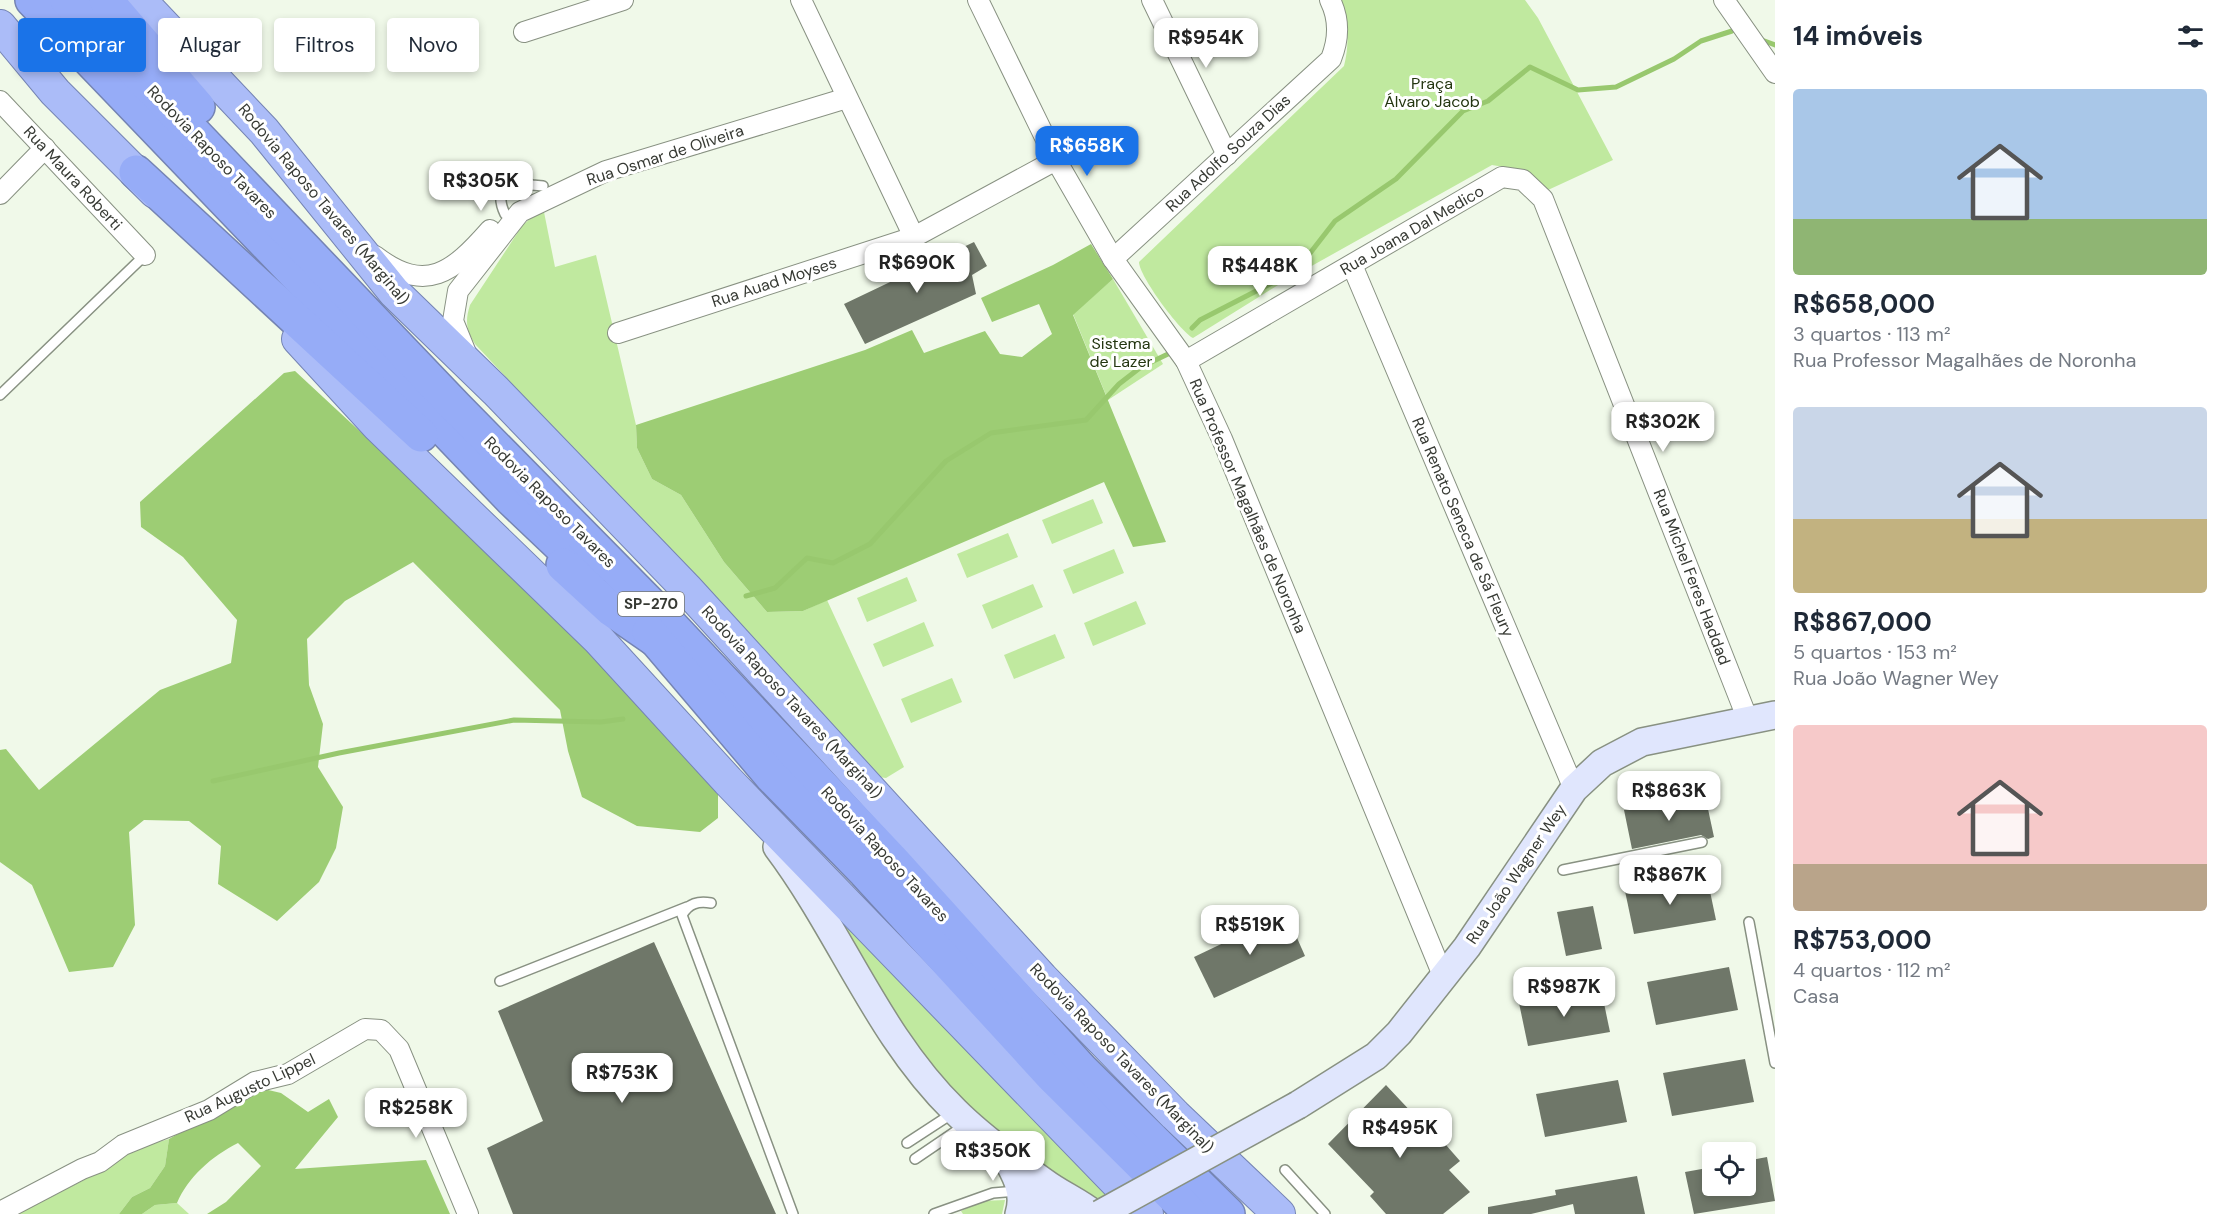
<!DOCTYPE html>
<html lang="pt">
<meta charset="utf-8">
<style>
:root{--surface:#fff;--page:#f2f2f3;--text:#1f2937;--muted:#747a83;--accent:#1a73e8}
body{margin:0;font-family:"DM Sans",sans-serif;background:var(--page);color:var(--text);height:100vh;display:flex;flex-direction:column;font-size:22px;white-space:nowrap}
*{box-sizing:border-box;margin:0}
p{font-size:20px;color:var(--muted)}
.icon{flex:none;width:33px;height:33px;fill:none;stroke:currentColor;stroke-width:2;stroke-linecap:round;stroke-linejoin:round}
.map{position:relative;flex:1;overflow:hidden}
.drawer{display:flex;flex-direction:column;background:var(--surface);width:450px}
.drawer>*{flex:none}
.banner{position:absolute;left:18px;top:18px;width:570px;height:54px;display:flex;gap:12px}
.buttons{position:absolute;left:1702px;top:1142px;display:grid;gap:12px}
.buttons a{display:grid;place-items:center;width:54px;height:54px;border-radius:6px;background:var(--surface);box-shadow:0 3px 9px #0003;font-size:30px}
.price{position:absolute;translate:-50% -51px;padding:0 14px;border-radius:12px;background:#fff;color:#222;font-size:20px;line-height:39px;filter:drop-shadow(0 2px 3px #0008)}
.price::after{content:'';position:absolute;left:50%;top:36px;width:18px;height:14px;margin-left:-9px;background:inherit;clip-path:polygon(0 0,100% 0,50% 100%)}
.price.selected{background:var(--accent);color:#fff}
ul{padding:0;list-style:none}
li{display:grid;align-content:center;gap:12px;height:318px;padding:0 18px}
li span{display:grid;place-items:center;height:186px;border-radius:6px;color:#555}
li>.icon{margin-inline-start:auto}
span .icon{width:108px;height:108px;fill:#fffc;stroke-width:1}
li b{font-size:26px}
h2{display:flex;justify-content:space-between;align-items:center;height:72px;padding:0 18px;font-size:26px}
.pill{padding:0 21px;border-radius:6px;background:var(--surface);box-shadow:0 3px 9px #0003;font-size:21px;line-height:54px}
.pill.selected{background:var(--accent);color:#fff}
main{display:flex;flex:1;min-height:0}
.map>svg:first-child{display:block}
.green{fill:#c0e99f}
.forest{fill:#9dcd74}
.lines{fill:none;stroke-linecap:round;stroke-linejoin:round}
.stream{stroke:#98c86e;stroke-width:5}
.building{fill:#6f7769}
.service-casing{stroke:#889182;stroke-width:12}
.minor-casing{stroke:#889182;stroke-width:22}
.secondary-casing{stroke:#889182;stroke-width:30}
.trunk-casing{stroke:#7584b3;stroke-width:34}
.motorway-casing{stroke:#7584b3;stroke-width:36}
.service{stroke:#fff;stroke-width:9}
.minor{stroke:#fff;stroke-width:20}
.secondary{stroke:#e0e6fd;stroke-width:27}
.trunk{stroke:#abbcf8;stroke-width:32}
.motorway{stroke:#96acf7;stroke-width:33}
.secondary-bridge-casing{stroke:#889182;stroke-width:30;stroke-linecap:butt}
.secondary-bridge{stroke:#e0e6fd;stroke-width:27}
.labels{text-anchor:middle;dominant-baseline:central;stroke-width:6;stroke-linejoin:round;paint-order:stroke}
.shield{fill:#fff;stroke:#737571;stroke-width:1.5}
.shield-label{font-size:15px;font-weight:bold;fill:#373a34}
.park-label{font-size:16px;fill:#233510;stroke:#fff}
.street-label{font-size:16px;fill:#373a34;stroke:#fff}
</style>
<main>
<div class="map">
<svg width="1775" height="1214" viewBox="0 0 1775 1214">
<rect width="100%" height="100%" fill="#f0f9e9"/>
<!-- green -->
<g class="green">
<path d="M1339,0h186l13,18 75,142 -65,30 -27,-20 -29,-5 -209,117 -90,56c-13,-7 -54,-62 -54,-76l205,-196c6,-24 4,-42 -5,-66z"/>
<path d="M543,207l12,60 41,-12 40,170 1,23 15,31 29,16 43,67 43,50 36,-1 24,-11 77,167 -18,11 -8,-1 -403,-433c-9,-15 -10,-23 -5,-39l52,-79z"/>
<path d="M1113,279l50,85 -55,36 -35,-86z"/>
<path d="M1093,499l10,24 -51,21 -10,-24z"/>
<path d="M1008,533l10,24 -51,21 -10,-24z"/>
<path d="M1114,549l10,24 -51,21 -10,-24z"/>
<path d="M907,577l10,24 -50,21 -10,-24z"/>
<path d="M1033,584l10,23 -51,22 -10,-24z"/>
<path d="M1136,601l10,23 -53,22 -9,-23z"/>
<path d="M924,622l10,24 -51,21 -10,-23z"/>
<path d="M1055,634l10,24 -51,21 -10,-24z"/>
<path d="M952,678l10,24 -51,21 -10,-24z"/>
<path d="M851,927l279,287h-21l-60,-37 -91,-80 -39,-43 -50,-81 -22,-44z"/>
<path d="M169,1139l-4,27 -15,22 -18,9 -13,17h-101l64,-33 52,-32z"/>
<path d="M1005,1200l-3,14h-39l-2,-3 21,-10z"/>
<path d="M177,1203l12,11h-47l13,-9z"/>
</g>
<!-- forest -->
<g class="forest">
<path d="M1091,244l22,35 -40,36 93,227 -33,5 -29,-65 -301,129 -36,1 -43,-50 -43,-67 -29,-16 -15,-31 -1,-23 229,-75 47,-20 12,23 61,-22 15,23 22,3 30,-23 -13,-30 -47,18 -11,-24 72,-33z"/>
<path d="M295,371l267,248 115,123 41,52v24l-18,14 -63,-6 -55,-29 -14,-46 -8,-41 -147,-148 -68,39 -38,38 2,46 14,39 -5,43 25,40 -7,41 -17,34 -42,39 -59,-37 3,-38 -32,-25 -45,-1 -15,12 6,93 -22,42 -44,5 -37,-87 -32,-23v-112l6,-1 33,41 121,-100 71,-27 6,-43 -54,-63 -42,-30 -1,-25 144,-129z"/>
<path d="M264,1089l17,4 27,19 21,-13 9,18 -43,52 131,-9 24,54h-243l19,-12 35,-36 -23,-23c-26,13 -50,34 -61,60l-22,2 -13,9h-23l13,-17 18,-9 15,-22 4,-27 52,-30z"/>
</g>
<g class="lines">
<!-- stream -->
<g class="stream">
<path d="M1759,39l16,6"/>
<path d="M1192,328l8,-8 97,-50 38,-49 61,-42 67,-68 25,-10 42,-34 48,23 38,-3 58,-28 27,-18 31,-10"/>
<path d="M746,596l29,-8 32,-30 26,5 37,-19 76,-83 45,-28 95,-13 33,-36 22,-17 27,-13"/>
<path d="M213,781l126,-28 175,-33 87,2 22,-3"/>
</g>
</g>
<!-- building -->
<g class="building">
<path d="M974,242l13,24 -15,9 4,19 -111,50 -21,-40z"/>
<path d="M1705,795l9,42 -6,2 -7,-4 -69,14 -8,-39z"/>
<path d="M1707,877l9,43 -82,14 -9,-43z"/>
<path d="M1593,906l9,43 -36,7 -9,-44z"/>
<path d="M1286,913l19,43 -91,42 -20,-41z"/>
<path d="M654,942l122,272h-263l-26,-66 56,-27 -45,-110z"/>
<path d="M1729,967l9,43 -82,15 -9,-43z"/>
<path d="M1601,989l9,43 -82,14 -9,-43z"/>
<path d="M1745,1059l9,43 -82,14 -9,-43z"/>
<path d="M1618,1080l9,42 -82,15 -9,-43z"/>
<path d="M1386,1085l44,47 7,-6 13,14 -4,5 14,16 -11,9 21,22 -27,22h-57l-16,-18 4,-4 -46,-48z"/>
<path d="M1767,1157l8,44 -81,13 -9,-42 28,-5v18h33v-24z"/>
<path d="M1637,1176l8,38h-70l-2,-10 -42,10h-43v-7l68,-12 -1,-5z"/>
</g>
<g class="lines">
<!-- service casing -->
<g class="service-casing">
<g id="service">
<path d="M505,214c-8,-17 -5,-31 13,-36l14,7 11,1"/>
<path d="M0,395l145,-140"/>
<path d="M1563,870l139,-28"/>
<path d="M711,903c-13,-2 -22,0 -29,12l111,299"/>
<path d="M1749,922l26,141"/>
<path d="M500,981l187,-74"/>
<path d="M907,1143l46,-30"/>
<path d="M915,1159l50,-34"/>
<path d="M1285,1170l40,44"/>
<path d="M934,1214l59,-21 24,-2"/>
</g>
</g>
<!-- minor casing -->
<g class="minor-casing">
<g id="minor">
<path d="M801,0l113,237"/>
<path d="M978,0l78,160 57,99 73,102 36,78 222,539"/>
<path d="M1152,0l75,155"/>
<path d="M1724,0l51,73"/>
<path d="M524,32l99,-32"/>
<path d="M0,101l145,154"/>
<path d="M0,194l45,-46"/>
<path d="M375,256c51,39 78,16 115,-26"/>
<path d="M1113,259l218,-200c8,-20 9,-39 -1,-59"/>
<path d="M1352,265l222,524"/>
<path d="M618,333l296,-96 142,-77"/>
<path d="M466,353l-13,-32 5,-30 62,-79 86,-41 241,-73"/>
<path d="M1186,361l316,-184 21,3 20,19 205,521"/>
<path d="M0,1212l82,-43 18,-7 23,-17 86,-35 46,-28 33,-8 77,-45 16,1 18,19 69,165"/>
</g>
</g>
<!-- secondary casing -->
<g class="secondary-casing">
<g id="secondary">
<path d="M777,847c64,85 101,189 178,264 26,26 59,50 89,71 16,12 35,20 50,32"/>
<path d="M1298,1105l78,-49 23,-23 68,-86 107,-158 28,-26 40,-21 133,-27"/>
<path d="M1004,1154c11,19 22,38 15,60"/>
<path d="M1022,1204l14,-1 21,11"/>
</g>
</g>
<!-- trunk casing -->
<g class="trunk-casing">
<g id="trunk">
<path d="M140,0l124,131 130,161 102,99 190,197 356,390 133,137 104,99"/>
<path d="M0,26l55,66 100,100"/>
<path d="M298,339l79,86 221,214 130,142 419,433"/>
</g>
</g>
<!-- motorway casing -->
<g class="motorway-casing">
<g id="motorway">
<path d="M32,0l480,500 77,73"/>
<path d="M67,0l389,407 207,210 231,245 188,208 146,144"/>
<path d="M106,0l92,107"/>
<path d="M136,172l285,263"/>
<path d="M563,565l49,45 42,29"/>
<path d="M649,632l123,145 93,95 187,204 139,138"/>
</g>
</g>
<!-- service -->
<use href="#service" class="service"/>
<!-- minor -->
<use href="#minor" class="minor"/>
<!-- secondary -->
<use href="#secondary" class="secondary"/>
<!-- trunk -->
<use href="#trunk" class="trunk"/>
<!-- motorway -->
<use href="#motorway" class="motorway"/>
<!-- secondary-bridge casing -->
<g class="secondary-bridge-casing">
<path id="secondary-bridge" d="M1100,1214l198,-109"/>
</g>
<!-- secondary-bridge -->
<use href="#secondary-bridge" class="secondary-bridge"/>
</g>
<g class="labels">
<!-- shield labels -->
<rect class="shield" x="618" y="592" width="66" height="24" rx="4.5"/>
<g class="shield-label">
<text x="651" y="604">SP-270</text>
</g>
<!-- park labels -->
<g class="park-label">
<text x="1432" y="83">Praça<tspan x="1432" dy="18">Álvaro Jacob</tspan></text>
<text x="1121" y="343">Sistema<tspan x="1121" dy="18">de Lazer</tspan></text>
</g>
<!-- street labels -->
<g class="street-label">
<text transform="translate(212 152) rotate(46)">Rodovia Raposo Tavares</text>
<text transform="translate(1228 153) rotate(-43)">Rua Adolfo Souza Dias</text>
<text transform="translate(665 155) rotate(-18)">Rua Osmar de Oliveira</text>
<text transform="translate(73 178) rotate(47)">Rua Maura Roberti</text>
<text transform="translate(324 204) rotate(50)">Rodovia Raposo Tavares (Marginal)</text>
<text transform="translate(1412 230) rotate(-30)">Rua Joana Dal Medico</text>
<text transform="translate(774 282) rotate(-18)">Rua Auad Moyses</text>
<text transform="translate(550 502) rotate(45)">Rodovia Raposo Tavares</text>
<text transform="translate(1248 506) rotate(67)">Rua Professor Magalhães de Noronha</text>
<text transform="translate(1463 527) rotate(67)">Rua Renato Seneca de Sá Fleury</text>
<text transform="translate(1692 577) rotate(69)">Rua Michel Feres Haddad</text>
<text transform="translate(792 702) rotate(47)">Rodovia Raposo Tavares (Marginal)</text>
<text transform="translate(885 854) rotate(47)">Rodovia Raposo Tavares</text>
<text transform="translate(1516 874) rotate(-56)">Rua João Wagner Wey</text>
<text transform="translate(1122 1058) rotate(46)">Rodovia Raposo Tavares (Marginal)</text>
<text transform="translate(250 1088) rotate(-25)">Rua Augusto Lippel</text>
</g>
</g>
</svg>
<div class="buttons">
<a><svg class="icon" aria-label="locate" viewBox="0 0 24 24"><circle cx="12" cy="12" r="6"/><path d="M12 2v4M12 18v4M2 12h4M18 12h4"/></svg></a>
</div>
<b class="price" style="left:1206px;top:69px">R$954K</b>
<b class="price selected" style="left:1087px;top:177px">R$658K</b>
<b class="price" style="left:481px;top:212px">R$305K</b>
<b class="price" style="left:917px;top:294px">R$690K</b>
<b class="price" style="left:1260px;top:297px">R$448K</b>
<b class="price" style="left:1663px;top:453px">R$302K</b>
<b class="price" style="left:1669px;top:822px">R$863K</b>
<b class="price" style="left:1670px;top:906px">R$867K</b>
<b class="price" style="left:1250px;top:956px">R$519K</b>
<b class="price" style="left:1564px;top:1018px">R$987K</b>
<b class="price" style="left:622px;top:1104px">R$753K</b>
<b class="price" style="left:416px;top:1139px">R$258K</b>
<b class="price" style="left:1400px;top:1159px">R$495K</b>
<b class="price" style="left:993px;top:1182px">R$350K</b>
<div class="banner">
<a class="pill selected">Comprar</a>
<a class="pill">Alugar</a>
<a class="pill">Filtros</a>
<a class="pill">Novo</a>
</div>
</div>
<section class="drawer">
<h2>14 imóveis<svg class="icon" aria-label="filters" viewBox="0 0 24 24"><path d="M4 7h16M4 17h16"/><circle cx="9" cy="7" r="2"/><circle cx="15" cy="17" r="2"/></svg></h2>
<ul>
<li><span style="background:linear-gradient(#a9c7e8 70%,#8fb573 0)"><svg class="icon" aria-label="home" viewBox="0 0 24 24"><path d="M3 11l9-7 9 7M6 9v11h12V9"/></svg></span><div><b>R$658,000</b><p>3 quartos · 113 m²</p><p>Rua Professor Magalhães de Noronha</p></div></li>
<li><span style="background:linear-gradient(#c9d6e8 60%,#c2b280 0)"><svg class="icon" aria-label="home" viewBox="0 0 24 24"><path d="M3 11l9-7 9 7M6 9v11h12V9"/></svg></span><div><b>R$867,000</b><p>5 quartos · 153 m²</p><p>Rua João Wagner Wey</p></div></li>
<li><span style="background:linear-gradient(#f6c9c9 75%,#b9a48a 0)"><svg class="icon" aria-label="home" viewBox="0 0 24 24"><path d="M3 11l9-7 9 7M6 9v11h12V9"/></svg></span><div><b>R$753,000</b><p>4 quartos · 112 m²</p><p>Casa</p></div></li>
</ul>
</section>
</main>
